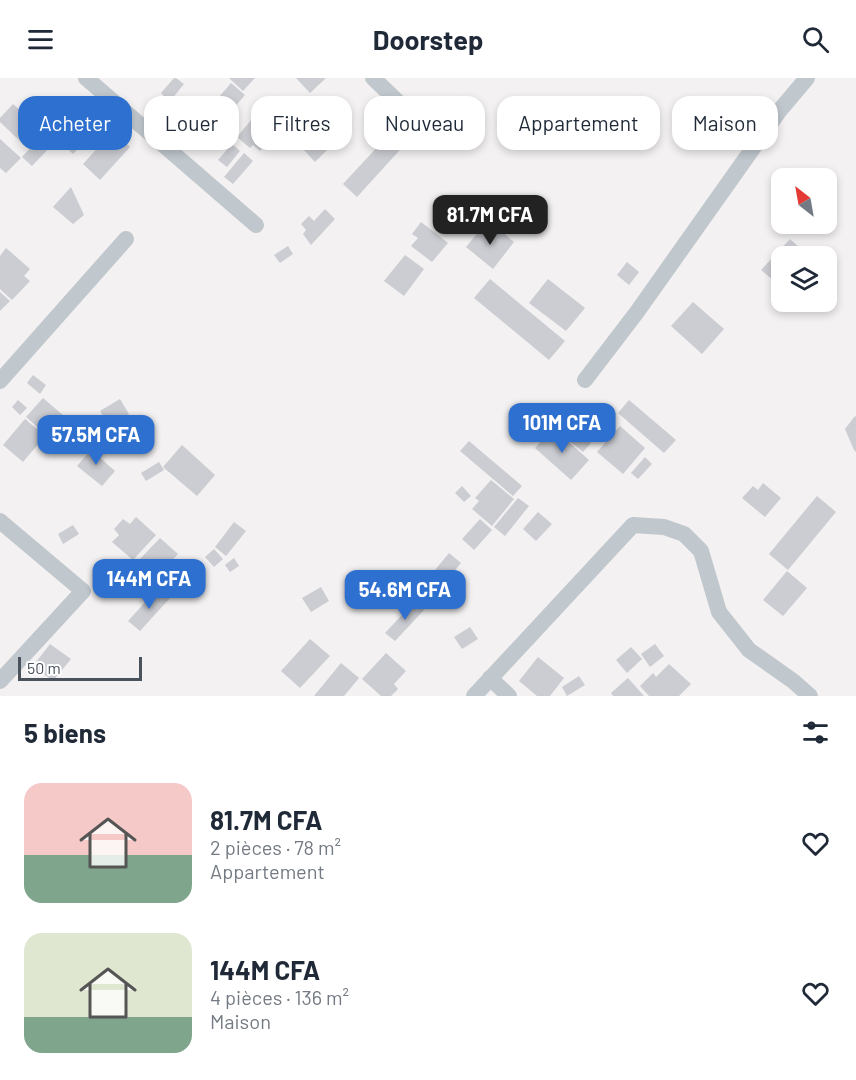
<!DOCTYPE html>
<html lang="fr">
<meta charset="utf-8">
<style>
:root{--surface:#fff;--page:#f2f2f3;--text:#1f2937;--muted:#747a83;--accent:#2d70d0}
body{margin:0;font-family:Barlow,sans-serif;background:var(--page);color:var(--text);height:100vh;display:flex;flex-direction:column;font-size:22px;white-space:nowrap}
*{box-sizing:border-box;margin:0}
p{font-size:20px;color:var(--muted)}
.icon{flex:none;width:33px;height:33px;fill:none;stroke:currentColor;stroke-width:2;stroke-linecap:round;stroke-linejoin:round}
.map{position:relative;height:618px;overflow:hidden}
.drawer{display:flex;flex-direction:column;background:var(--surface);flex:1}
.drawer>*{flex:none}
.hud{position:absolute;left:18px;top:18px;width:820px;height:54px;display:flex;gap:12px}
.needle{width:39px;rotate:329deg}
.buttons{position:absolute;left:771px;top:90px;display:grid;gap:12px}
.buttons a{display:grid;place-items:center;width:66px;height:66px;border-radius:12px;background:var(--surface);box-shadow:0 3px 9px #0003;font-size:30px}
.scale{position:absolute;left:18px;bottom:15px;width:124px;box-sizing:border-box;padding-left:6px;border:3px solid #4a535c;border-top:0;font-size:16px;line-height:21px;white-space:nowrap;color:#4a535c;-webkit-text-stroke:4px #fff;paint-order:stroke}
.price{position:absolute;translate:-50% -51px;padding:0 14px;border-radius:12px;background:var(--accent);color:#fff;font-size:20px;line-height:39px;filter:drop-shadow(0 2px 3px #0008)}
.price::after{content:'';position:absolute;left:50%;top:36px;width:18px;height:14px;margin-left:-9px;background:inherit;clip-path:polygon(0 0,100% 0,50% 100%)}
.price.selected{background:#222;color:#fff}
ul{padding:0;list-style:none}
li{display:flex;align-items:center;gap:18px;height:150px;padding:0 24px}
li span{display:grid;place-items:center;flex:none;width:168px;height:120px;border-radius:18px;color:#555}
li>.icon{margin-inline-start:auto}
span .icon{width:72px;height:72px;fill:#fffc;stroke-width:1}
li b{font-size:26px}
h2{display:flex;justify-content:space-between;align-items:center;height:72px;padding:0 24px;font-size:26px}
.chip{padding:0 21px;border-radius:18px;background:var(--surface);box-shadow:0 3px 9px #0003;font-size:21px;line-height:54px}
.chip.selected{background:var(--accent);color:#fff}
header{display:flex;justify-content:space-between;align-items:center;height:78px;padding:0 24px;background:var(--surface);font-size:27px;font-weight:700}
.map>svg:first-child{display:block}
.building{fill:#cbcdd2}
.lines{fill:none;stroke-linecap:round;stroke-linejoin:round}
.street{stroke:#c0c7cd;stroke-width:16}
</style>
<header><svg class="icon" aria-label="menu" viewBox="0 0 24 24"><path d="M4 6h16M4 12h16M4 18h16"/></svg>Doorstep<svg class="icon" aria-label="search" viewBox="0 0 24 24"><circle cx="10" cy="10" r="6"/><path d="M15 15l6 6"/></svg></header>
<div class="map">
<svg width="856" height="618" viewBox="0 0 856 618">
<rect width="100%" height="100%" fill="#f3f1f1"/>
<!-- building -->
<g class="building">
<path d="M174,0h2l8,6 -26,32 -6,-5 12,-15 -3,-3z"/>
<path d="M229,0h26l-12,13z"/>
<path d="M296,0h30l-16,15z"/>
<path d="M231,5l14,12 -31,36 -14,-12z"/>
<path d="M62,25l13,12 -21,23 -29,-27 6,-6 15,14z"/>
<path d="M170,25l15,13 -12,13 -14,-13z"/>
<path d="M13,26l30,27 -10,11 -6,-6 -6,6 -21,-20v-4z"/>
<path d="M89,27l16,15 -32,34 -16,-15z"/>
<path d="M257,35l21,17 -18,21 -7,-6 -3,3 -13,-11z"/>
<path d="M312,49l19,19 -16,16 -14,-15 6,-6 -5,-5z"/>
<path d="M394,51l14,12 -51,56 -14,-13z"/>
<path d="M113,53l17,16 -30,33 -17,-16z"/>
<path d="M47,56l8,8 -23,24 -10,-9 11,-12 2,2z"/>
<path d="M0,61l21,19 -15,15 -6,-5z"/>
<path d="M232,66l8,7 -13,16 -9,-7z"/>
<path d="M244,75l9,8 -20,23 -9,-7z"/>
<path d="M71,109l13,28 -11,9 -20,-17z"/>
<path d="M325,131l10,10 -24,26 -8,-11 3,-4 -5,-6 8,-8 5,5z"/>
<path d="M421,144l27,21 -16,19 -21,-16 7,-8 -6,-4z"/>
<path d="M494,147l20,17 -21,27 -27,-22 14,-17 6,5z"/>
<path d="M790,161l19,17h-27v32l-21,-18z"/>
<path d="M288,168l5,8 -13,9 -6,-8z"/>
<path d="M6,170l24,21 -6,7 6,5 -18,19 -12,-11v-33z"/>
<path d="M405,177l19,14 -20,27 -20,-15z"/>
<path d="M627,184l12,10 -10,13 -12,-10z"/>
<path d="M490,201l75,62 -16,19 -75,-62z"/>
<path d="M548,201l37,29 -19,23 -37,-28z"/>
<path d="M0,214l10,9 -10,10z"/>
<path d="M693,224l31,27 -22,25 -31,-28z"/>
<path d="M33,297l13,10 -6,9 -13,-11z"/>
<path d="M43,320l21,18 -16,20 -22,-19z"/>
<path d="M120,321l9,15 -20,12 -9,-15z"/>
<path d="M18,322l9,8 -7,7 -8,-8z"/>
<path d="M629,322l47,40 -12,13 -46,-40z"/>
<path d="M855,338l1,1v35l-2,-2 -9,-21z"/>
<path d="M25,341l20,17 -22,26 -20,-17z"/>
<path d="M564,342l27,23 -8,9 -28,-23z"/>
<path d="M620,348l25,22 -22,26 -26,-22z"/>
<path d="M553,350l36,32 -18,20 -36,-32z"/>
<path d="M469,363l53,45 -9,10 -53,-45z"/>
<path d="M97,365l7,7 -6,6 17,15 -13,15 -25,-20z"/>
<path d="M182,367l33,30 -18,21 -34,-29z"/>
<path d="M645,379l7,7 -14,15 -7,-6z"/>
<path d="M159,384l5,8 -18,11 -5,-8z"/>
<path d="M491,402l23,19 -22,27 -20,-17 7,-8 -4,-3z"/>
<path d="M763,405l18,15 -16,19 -23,-19 11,-12 5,4z"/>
<path d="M462,408l9,10 -7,6 -9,-9z"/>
<path d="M817,418l19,16 -48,58 -19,-16z"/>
<path d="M518,420l11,8 -24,30 -11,-9z"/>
<path d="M538,434l14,12 -16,17 -13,-12z"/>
<path d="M136,439l20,18 -23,25 -21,-18 7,-7 -5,-6 9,-10 7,5z"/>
<path d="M480,441l12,11 -18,20 -12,-11z"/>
<path d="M234,444l12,9 -20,25 -11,-9z"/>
<path d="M73,447l6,9 -16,10 -5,-10z"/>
<path d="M160,460l18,16 -20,21 -18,-16z"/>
<path d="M214,471l9,10 -9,8 -9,-10z"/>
<path d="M449,475l12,10 -23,28 -12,-10z"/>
<path d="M234,480l5,8 -9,6 -5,-7z"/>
<path d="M787,493l20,17 -24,28 -20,-16z"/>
<path d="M321,509l8,14 -18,11 -9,-14z"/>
<path d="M158,510l12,10 -30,33 -12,-10z"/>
<path d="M415,523l9,9 -29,31 -10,-8z"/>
<path d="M470,549l8,12 -16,10 -8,-12z"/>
<path d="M310,561l20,17 -30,32 -19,-17z"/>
<path d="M50,566l21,15 -18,22 -20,-15z"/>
<path d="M655,566l9,12 -14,11 -9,-13z"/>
<path d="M631,569l11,12 -15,14 -11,-13z"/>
<path d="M386,575l20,18 -12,13 4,5 -7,7h-10l-19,-17z"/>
<path d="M538,579l26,21 -14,18h-13l-18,-15z"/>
<path d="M341,585l18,15 -15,18h-30z"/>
<path d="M669,586l22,20 -12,12h-30l-9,-10 13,-13 3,4z"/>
<path d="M579,598l6,9 -18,11 -5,-9z"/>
<path d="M628,600l16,18h-31l-2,-3z"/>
</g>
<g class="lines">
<!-- street -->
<g class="street">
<path d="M86,0l170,147"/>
<path d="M373,0l46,44"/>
<path d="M585,302l52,-68 143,-202 27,-32"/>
<path d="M0,303l126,-142"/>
<path d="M0,443l83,70 -83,90"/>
<path d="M490,600l19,18"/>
<path d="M474,618l159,-171 31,2 20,7 17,17 18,61 30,38 44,31 17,15"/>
</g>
</g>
</svg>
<div class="buttons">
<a><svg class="needle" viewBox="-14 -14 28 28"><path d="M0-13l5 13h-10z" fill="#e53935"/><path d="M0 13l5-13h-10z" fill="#747a83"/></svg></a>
<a><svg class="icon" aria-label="layers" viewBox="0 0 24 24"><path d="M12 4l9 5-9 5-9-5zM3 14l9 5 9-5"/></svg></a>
</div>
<div class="scale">50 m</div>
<b class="price selected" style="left:490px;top:168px">81.7M CFA</b>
<b class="price" style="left:562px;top:376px">101M CFA</b>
<b class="price" style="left:96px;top:388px">57.5M CFA</b>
<b class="price" style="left:149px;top:532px">144M CFA</b>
<b class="price" style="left:405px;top:543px">54.6M CFA</b>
<div class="hud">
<a class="chip selected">Acheter</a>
<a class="chip">Louer</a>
<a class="chip">Filtres</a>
<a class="chip">Nouveau</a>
<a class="chip">Appartement</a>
<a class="chip">Maison</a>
</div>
</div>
<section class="drawer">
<h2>5 biens<svg class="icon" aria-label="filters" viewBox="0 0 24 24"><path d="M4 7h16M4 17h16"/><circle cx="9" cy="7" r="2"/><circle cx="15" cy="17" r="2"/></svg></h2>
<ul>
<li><span style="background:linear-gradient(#f6c9c9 60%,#7fa58c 0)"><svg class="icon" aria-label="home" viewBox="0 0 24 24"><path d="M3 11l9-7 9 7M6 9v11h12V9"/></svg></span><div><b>81.7M CFA</b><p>2 pièces · 78 m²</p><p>Appartement</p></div><svg class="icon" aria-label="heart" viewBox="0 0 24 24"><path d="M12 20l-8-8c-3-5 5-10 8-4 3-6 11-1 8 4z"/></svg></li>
<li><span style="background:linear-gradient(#dfe7d0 70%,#7fa58c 0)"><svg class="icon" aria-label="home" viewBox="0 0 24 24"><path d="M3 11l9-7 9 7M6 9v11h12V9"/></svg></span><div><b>144M CFA</b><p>4 pièces · 136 m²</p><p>Maison</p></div><svg class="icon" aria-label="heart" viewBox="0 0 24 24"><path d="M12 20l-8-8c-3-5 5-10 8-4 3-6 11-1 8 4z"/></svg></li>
</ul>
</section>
